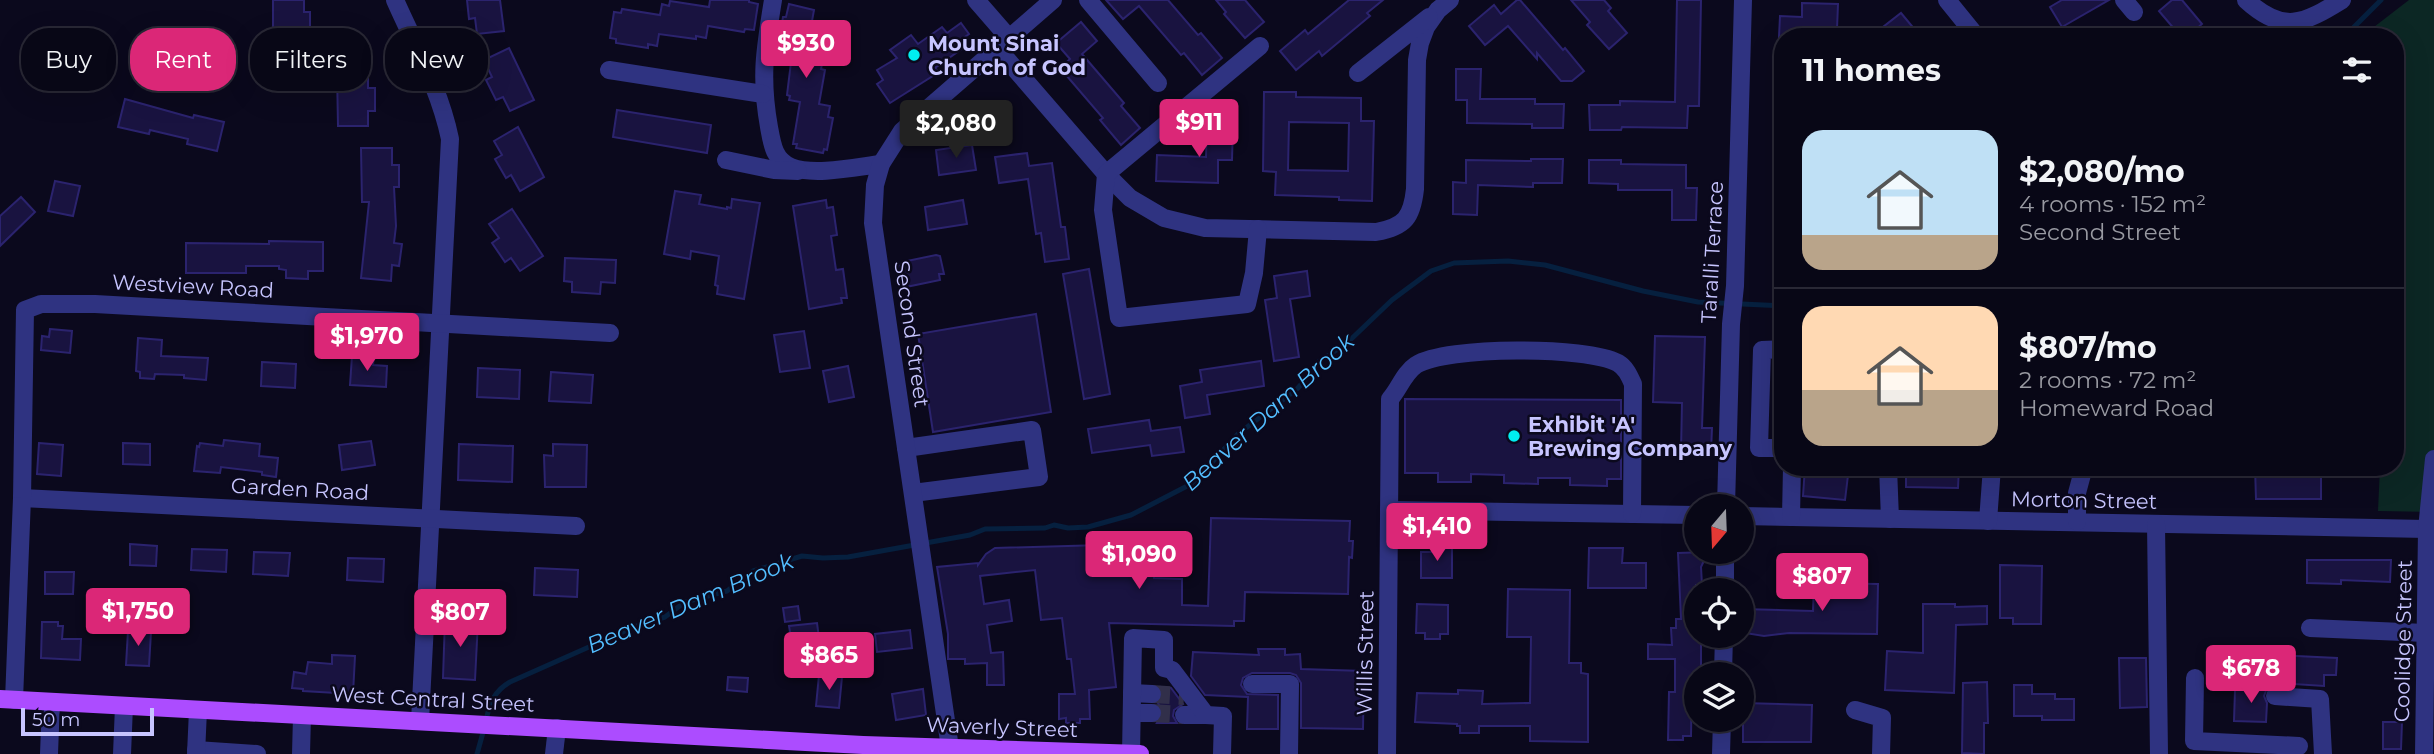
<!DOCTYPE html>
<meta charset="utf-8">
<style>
:root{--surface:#080716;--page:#161523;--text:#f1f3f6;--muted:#9899a1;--line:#292835;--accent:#db2777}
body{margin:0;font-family:Montserrat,sans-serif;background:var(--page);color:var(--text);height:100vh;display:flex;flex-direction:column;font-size:26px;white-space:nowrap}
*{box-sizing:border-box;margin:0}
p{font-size:23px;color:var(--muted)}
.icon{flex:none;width:38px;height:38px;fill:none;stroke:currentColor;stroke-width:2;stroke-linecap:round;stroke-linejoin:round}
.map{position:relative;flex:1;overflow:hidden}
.drawer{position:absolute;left:1774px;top:28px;width:630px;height:448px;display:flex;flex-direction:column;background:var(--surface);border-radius:28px;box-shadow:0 7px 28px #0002,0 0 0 2px var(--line)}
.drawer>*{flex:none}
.top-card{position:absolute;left:21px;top:28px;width:665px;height:63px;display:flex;gap:14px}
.needle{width:46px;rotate:199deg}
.fabs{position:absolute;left:1684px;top:494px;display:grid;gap:14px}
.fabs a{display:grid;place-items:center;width:70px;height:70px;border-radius:50%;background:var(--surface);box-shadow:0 7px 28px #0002,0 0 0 2px var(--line);font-size:35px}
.scale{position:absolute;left:21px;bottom:18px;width:133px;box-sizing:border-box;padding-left:7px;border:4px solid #c7c5ff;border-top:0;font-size:19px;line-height:24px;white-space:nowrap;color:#c7c5ff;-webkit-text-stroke:5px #0b091d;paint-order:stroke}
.price{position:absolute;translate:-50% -60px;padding:0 16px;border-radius:7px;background:var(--accent);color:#fff;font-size:23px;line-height:46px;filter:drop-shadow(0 2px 4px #0008)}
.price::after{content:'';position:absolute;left:50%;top:42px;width:21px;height:16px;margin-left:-10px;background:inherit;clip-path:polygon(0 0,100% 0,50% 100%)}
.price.on{background:#222;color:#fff}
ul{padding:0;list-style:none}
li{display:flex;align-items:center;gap:21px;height:175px;padding:0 28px}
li+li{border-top:2px solid var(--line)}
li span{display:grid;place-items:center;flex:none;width:196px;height:140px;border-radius:21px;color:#555}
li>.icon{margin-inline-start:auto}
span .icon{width:84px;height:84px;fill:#fffc;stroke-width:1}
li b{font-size:30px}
h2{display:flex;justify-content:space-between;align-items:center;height:84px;padding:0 28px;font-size:30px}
.chip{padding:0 24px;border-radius:28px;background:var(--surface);box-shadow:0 7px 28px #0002,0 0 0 2px var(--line);font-size:24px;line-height:63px}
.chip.on{background:var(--accent);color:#fff}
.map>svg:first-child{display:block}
.green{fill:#0c2724}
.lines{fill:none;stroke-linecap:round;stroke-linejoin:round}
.stream{stroke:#06203f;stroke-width:5}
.building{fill:#191340;stroke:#2b236e;stroke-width:2;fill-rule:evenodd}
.minor-tunnel{stroke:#312f4a;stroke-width:18;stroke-dasharray:18 9;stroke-linecap:butt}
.minor{stroke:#2f3381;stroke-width:18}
.major{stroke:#ac4cff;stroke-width:18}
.poi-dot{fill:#00edf0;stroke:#0b091d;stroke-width:2.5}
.labels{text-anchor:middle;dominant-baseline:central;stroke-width:5;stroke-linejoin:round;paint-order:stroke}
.poi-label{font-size:21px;font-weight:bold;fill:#c7c5ff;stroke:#0b091d;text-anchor:start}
.street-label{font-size:21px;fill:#c7c5ff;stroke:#0b091d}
.water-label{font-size:23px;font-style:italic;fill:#53beff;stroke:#0b091d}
</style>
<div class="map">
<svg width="2434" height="754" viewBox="0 0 2434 754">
<rect width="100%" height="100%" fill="#0b091d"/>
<!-- green -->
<path class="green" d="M2409,0h25v512l-56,-1 2,-44h16v-430h-35z"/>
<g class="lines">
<!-- stream -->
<g class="stream">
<path d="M2344,37l37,-37"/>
<path d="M486,720c4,-17 8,-29 24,-38l124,-55 31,-10 20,-15 42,-11 26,-20 49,-15 21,2 25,-1 122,-22 15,-6 60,-1 9,-3 14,3 20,-1 43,-12 62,-32 45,-49 59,-45 15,-17 6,-10 28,-18 46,-44 39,-29 23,-8 54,-2 37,4 98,26 55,11 85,4"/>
<path d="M477,754l7,-25"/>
</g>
</g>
<!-- building -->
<g class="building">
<path d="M273,0h31v12h6v22h-7v16h-30z"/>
<path d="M467,0h33l4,31 -27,3 -2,-16 -6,1z"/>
<path d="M710,0h39v2l9,2 -4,26 -9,-1 -1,3 -36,-6 -2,12 -10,-2v3l-37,-5 -2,12 -9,-2v4l-32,-5v-4l-6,-1 4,-26 7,1 1,-4 38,6 2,-11 7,2 1,-5 39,6z"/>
<path d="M1106,0h62l30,35 3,-2 21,25 -20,17 -18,-22 -3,2 -42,-49 -16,13z"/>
<path d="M1216,0h29l19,22 -19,16 -21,-24 2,-2z"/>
<path d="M1349,0h34l-16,13 3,3 -48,40 -3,-5 -23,19 -16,-19 25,-21 3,4z"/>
<path d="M1517,0h3l43,50 2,-2 19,23 -12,10h-11l-24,-28v6l-29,-33 -23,19 -16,-19 25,-21 7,9z"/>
<path d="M1571,0h33l7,8 -3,3 19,22 -18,16 -22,-24 3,-3z"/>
<path d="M1677,0h24l-2,106h-11l-1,22 -65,-1 -1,3h-31l-1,-25h31v-4l55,1z"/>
<path d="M2062,0h47l-47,27 -12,-20z"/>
<path d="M2172,0h10l20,24 -15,13h-6l-22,-26z"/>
<path d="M1802,3l36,1 -1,25 -32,-1v9h-26l1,-21 22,1z"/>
<path d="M789,4l25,6 -2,11 4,1 -5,35 12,2 -2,10 4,1 -6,34 11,2 -2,11 5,1 -6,32 -3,-1 -1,4 -27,-5 1,-4h-4l7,-42 -11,-2 1,-4 -3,-1 5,-41 -12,-2 1,-4 -3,-1 5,-30h3z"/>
<path d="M1901,13l20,24h-30l-8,-10z"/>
<path d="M1081,22l16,19 -15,13 42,49 -3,3 19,22 -19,17 -21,-25 3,-2 -43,-50 10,-9 -14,-16z"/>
<path d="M961,23l8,11 -11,8 5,6 -28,20 4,4 -49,31 -13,-19 6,-4 -6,-10 20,-12 -7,-8 21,-15 7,9 24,-17 5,6z"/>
<path d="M509,48l25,52 -24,11 -7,-14 -7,3 -10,-20 6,-3 -8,-17z"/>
<path d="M1456,69h25l-1,30h55v5h29l-1,24h-31v-4l-65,-1v-23h-11z"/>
<path d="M337,71h31v17h7v23h-7v15h-30z"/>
<path d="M1264,92h32v5l65,1v23h13l-2,80 -33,-1v-3l-64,-2 1,-23 -13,-1zM1289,122l60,1 -1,48 -60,-1z"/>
<path d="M125,99l68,19 1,-3 30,7 -7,29 -30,-7 1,-5 -38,-9 -1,4 -31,-7z"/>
<path d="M617,110l94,15 -4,28 -94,-16z"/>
<path d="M1207,123l26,1 -1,36h-14v23l-62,-2 1,-26 49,2z"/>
<path d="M518,127l26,50 -24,14 -9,-16 -5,3 -11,-19 7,-4 -8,-14z"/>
<path d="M972,145l4,25 -37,5 -3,-25z"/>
<path d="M361,148h31v17h7v22h-5l2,39 -2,17 8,1 -3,22 -7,-1 -1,16 -30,-3 8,-76h-7z"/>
<path d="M1027,153l2,13 23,-3 9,64h4l4,32 -24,3 -4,-29 -5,1 -8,-55 -29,4 -4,-26z"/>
<path d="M1531,159h32l-1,24h-29v4l-55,-2 -1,30 -24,-1v-32l13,1v-23l65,1z"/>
<path d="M1589,160h32v4l65,1v23h11l-1,32h-24v-30h-54v-6l-29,-1z"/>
<path d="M55,181l25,5 -7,30 -25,-5z"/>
<path d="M675,191l26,4 -2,9 28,5v-2l4,1 1,-9 28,4 -16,96 -27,-5 1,-8 -3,-1 4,-29 -28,-5 -1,8 -26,-5z"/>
<path d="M21,197l14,15 -35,34v-30z"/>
<path d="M826,200l1,8 6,-1 4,28 -6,1 5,34 7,-1 4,29h-6l1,5 -33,6 -16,-103z"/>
<path d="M963,200l4,24 -39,6 -3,-23z"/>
<path d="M512,209l31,47 -23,15 -9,-13 -6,4 -13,-19 7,-5 -10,-14z"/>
<path d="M269,241l54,1v29h-15v8l-22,-1v-8l-7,-1v-3h-33v7h-60v-30l83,1z"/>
<path d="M936,255l4,1 4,18h-5l1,6 -34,7 -1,-4 -4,1 -4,-18 5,-1v-3z"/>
<path d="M565,258l51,2 -1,23 -14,-1 -1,12 -28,-2v-10l-8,-1z"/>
<path d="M1089,269l21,125 -26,5 -21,-125z"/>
<path d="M1307,271l3,25 -20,3 9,58 -25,4 -9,-61 12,-2 -3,-22z"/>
<path d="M1036,314l15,98 -118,20 -15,-98z"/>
<path d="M50,329l22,2 -2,22 -29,-3 1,-14 7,1z"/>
<path d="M804,331l6,37 -30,4 -6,-37z"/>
<path d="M1655,336l50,1 -3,91h10l-1,24h-30l1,-49 -29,-1z"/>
<path d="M138,338l24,2 -1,16 47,2 -2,22 -22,-2v-3l-29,-1 -1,5 -14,-1v-6l-4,-1z"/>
<path d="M352,356l22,1 -1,8 14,1 -1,21 -36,-2z"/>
<path d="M1261,361l3,25 -57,9 3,19 -25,4 -5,-32 22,-4 -2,-12z"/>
<path d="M262,362l34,2 -1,24 -34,-2z"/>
<path d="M848,366l6,31 -25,5 -6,-31z"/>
<path d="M478,368l42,2 -1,29 -42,-2z"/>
<path d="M551,372l42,3 -2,28 -42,-2z"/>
<path d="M1405,399l216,1v79h-14v7l-37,-1v-7h-32v6l-34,-1v-8l-33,-1v8h-33v-9h-33z"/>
<path d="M1149,420l2,11 29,-4 4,25 -32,4 -2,-11 -58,8 -4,-24z"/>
<path d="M224,440l36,4 -1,12 19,2 -2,19 -14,-2v-3l-41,-5 -1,6 -26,-2 3,-25 2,1 1,-4 23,3z"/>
<path d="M371,441l4,24 -33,5 -3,-25z"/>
<path d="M39,443l24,2 -2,31 -24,-2z"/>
<path d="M123,443l27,1v21l-27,-1z"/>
<path d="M459,444l54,2 -1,36 -54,-2z"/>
<path d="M553,444l34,1 -1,42h-41l-1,-32 9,1z"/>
<path d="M1805,467h44l-4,33 -42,-4z"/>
<path d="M1906,467h53l-1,21 -52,-1z"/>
<path d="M2255,467h66v32h-65z"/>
<path d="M1211,518l139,3 -1,20h4l-1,17 -3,-1 -1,37 -103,-2 -1,29h-10v5l-125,-3 7,64 -27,3 1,29h-10v4h-14v-5l-7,1v-25h16l-4,-35h-4l-5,-41 -21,2 -6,-50 -55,6 4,28 25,-4 3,21 -25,4 4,28 12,-1 1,33h-17v-22l-22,1v-5h-17v-25l-11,-67 41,-4v2l8,-11 9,-6 107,-3 53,2 -1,31 28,1v26l26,1z"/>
<path d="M130,544l27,2 -1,20 -26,-1z"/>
<path d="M1436,544l16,1v33h-31v-26h15z"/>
<path d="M1589,548h34l-1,15h24v25h-58z"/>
<path d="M192,549l35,1 -1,22 -35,-2z"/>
<path d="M254,552l36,1 -2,23 -35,-2z"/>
<path d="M1708,552l-7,15 1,18h-6v50h5v39l-9,1 -1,61h-8v4h-15l1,-48h6v-33h-27v-15l24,1 -1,-17h5v-9h5l-3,-66z"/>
<path d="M348,558l36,1 -1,23 -36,-2z"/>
<path d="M2307,560h84l-1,22 -49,-2v4l-34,-1z"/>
<path d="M2000,565l42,1 -1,58h-28v-6h-13z"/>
<path d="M535,568l43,2 -1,27 -43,-2z"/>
<path d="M45,572h29l-1,22h-28z"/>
<path d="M1814,583l64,1 -1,50 -88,-1 -25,3 -19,-3v-8h-3v-16l71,2z"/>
<path d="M1508,589l62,1 -1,73h12v10l7,1v68l-58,-1v-15h-51v7h-19v-7h-3v-2l-42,-2 2,-29 41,1v-4l25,1 -1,13 48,-1 1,-66h-24z"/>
<path d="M1417,604l31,1v29h-8v5h-15v-6h-9z"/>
<path d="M1923,604h32v3l32,-1v18l-31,1 -2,68 -69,-3 2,-39 36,2z"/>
<path d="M798,606l2,14 -15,2 -2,-14z"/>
<path d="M445,619l33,2 -3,59 -32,-2z"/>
<path d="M42,622h16v4h5l-1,13h19l-1,21 -39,-2z"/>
<path d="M817,623l3,23 -27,4 -4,-24z"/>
<path d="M910,630l2,18 -35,4 -2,-18z"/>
<path d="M128,631l23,1 -2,34 -23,-1z"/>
<path d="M1258,649h27v6l15,-1 1,15 63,2 -1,58 -62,-1v-45l-5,-8 -6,-2h-38l-9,5 -2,7 6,9 31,1v34h-31l1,-32 -43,-2 -14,-19 2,-24 66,3z"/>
<path d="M332,655l23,1 -2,38 -50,-3v-2l-11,-1 2,-16 12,2 2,-12 24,2z"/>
<path d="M2278,655l59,3 -1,17h-12v11l-63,-4 1,-18 16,1z"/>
<path d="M2119,658h27l1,49 -27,1z"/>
<path d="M819,675l23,2 -3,31 -23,-2z"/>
<path d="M728,677l20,1 -1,14 -20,-2z"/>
<path d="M1987,682l1,41h-4v31l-22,-1 1,-70z"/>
<path d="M2014,685h18v9h23v5h19v21h-32v-4h-28z"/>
<path d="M1161,687l10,1 12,16 -9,6 -1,6 4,7h-20l6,-9 -5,-11 5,-8z"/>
<path d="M2267,688l-3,8 3,7 -1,19 -32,-1 1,-31z"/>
<path d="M923,689l3,26 -30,5 -4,-26z"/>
<path d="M1743,703l69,2 -1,37h-68z"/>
<path d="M2383,722h19l-1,27h-18z"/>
</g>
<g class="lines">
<!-- minor-tunnel -->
<g class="minor-tunnel">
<path d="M1152,694l32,2"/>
<path d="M1152,713l32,2"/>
</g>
<!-- minor -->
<g class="minor">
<path d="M395,0c20,45 45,90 55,139l-30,582"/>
<path d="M773,0c-8,49 -13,77 -4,127 3,17 5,33 22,40 23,9 65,0 90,-3"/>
<path d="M976,0l33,38"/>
<path d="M1088,0l70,83"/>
<path d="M1947,0l30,37"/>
<path d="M2124,0l10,12"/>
<path d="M2246,0c37,34 57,24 96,0"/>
<path d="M997,48l109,126 24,24 34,20 41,10 171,4c29,-5 36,-15 39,-43l2,-129 3,-17 6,-16 12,-17 12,-10"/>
<path d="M609,70l154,24"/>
<path d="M1358,73l71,-56"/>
<path d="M726,160l48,10 24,1"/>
<path d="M1258,229l-4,44 -7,31 -128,14 -16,-108 3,-36 154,-128"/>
<path d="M1783,349l-21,1 -3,98h24"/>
<path d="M906,448l126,-18 7,47 -126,16"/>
<path d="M1888,467l2,52"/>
<path d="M22,498l554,28"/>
<path d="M1726,506l5,-182 4,-38 8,-286"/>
<path d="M1389,510l307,5"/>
<path d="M1741,516l686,13"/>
<path d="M1791,517l1,-50"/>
<path d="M1988,521l4,-54"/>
<path d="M2077,522v-29l7,-26"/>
<path d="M2156,524l3,230"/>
<path d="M1725,590v-39"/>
<path d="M2310,628l115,5"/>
<path d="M1723,674l1,-39"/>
<path d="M2195,678l-1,63 105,5"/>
<path d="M1252,684h38l-1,70"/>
<path d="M1132,693l20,1"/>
<path d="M2275,696l45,3 3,55"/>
<path d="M14,700l8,-202 3,-188 16,-6h54l515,29"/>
<path d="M1855,710l27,8 -1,36"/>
<path d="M1132,713h20"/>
<path d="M1184,715h22"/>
<path d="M950,748l-77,-525 2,-38 6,-21 21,-33 151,-131"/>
<path d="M196,750l61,4"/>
<path d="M49,754l2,-52"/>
<path d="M122,754l2,-48"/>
<path d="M196,754l2,-44"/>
<path d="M301,754l1,-38"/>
<path d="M554,754l3,-26"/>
<path d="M1131,754l2,-116 31,2v28l8,2 34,45 17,1 -1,38"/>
<path d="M1387,754l3,-355c9,-10 14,-26 26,-34 30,-19 171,-19 202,-2 8,5 11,12 15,21l-1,130"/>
<path d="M1721,754l1,-35"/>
<path d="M2424,754l3,-225 7,-70"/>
</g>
<!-- major -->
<path class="major" d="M0,699l863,46 277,9"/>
</g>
<!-- markers -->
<g class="poi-dot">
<circle cx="914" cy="55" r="7"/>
<circle cx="1514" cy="436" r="7"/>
</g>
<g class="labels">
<!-- poi labels -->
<g class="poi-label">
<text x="928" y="43">Mount Sinai<tspan x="928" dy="24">Church of God</tspan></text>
<text x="1528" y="424">Exhibit 'A'<tspan x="1528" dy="24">Brewing Company</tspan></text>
</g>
<!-- street labels -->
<g class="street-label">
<text transform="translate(1712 252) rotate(-87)">Taralli Terrace</text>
<text transform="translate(193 286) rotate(3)">Westview Road</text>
<text transform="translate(912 334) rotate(82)">Second Street</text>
<text transform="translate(300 489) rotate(3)">Garden Road</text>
<text transform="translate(2084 500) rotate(1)">Morton Street</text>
<text transform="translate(2403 641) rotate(-89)">Coolidge Street</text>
<text transform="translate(1365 653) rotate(-89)">Willis Street</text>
<text transform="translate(433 699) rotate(3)">West Central Street</text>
<text transform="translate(1002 727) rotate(2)">Waverly Street</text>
</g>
<!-- water labels -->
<g class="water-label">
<text transform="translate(1268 412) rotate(-42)">Beaver Dam Brook</text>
<text transform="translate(690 603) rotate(-23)">Beaver Dam Brook</text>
</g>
</g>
</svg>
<div class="fabs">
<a><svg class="needle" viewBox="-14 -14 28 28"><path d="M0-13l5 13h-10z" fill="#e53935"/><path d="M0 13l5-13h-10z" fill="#9899a1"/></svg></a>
<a><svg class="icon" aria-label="locate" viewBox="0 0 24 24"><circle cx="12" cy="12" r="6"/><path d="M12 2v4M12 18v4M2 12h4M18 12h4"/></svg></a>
<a><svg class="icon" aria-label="layers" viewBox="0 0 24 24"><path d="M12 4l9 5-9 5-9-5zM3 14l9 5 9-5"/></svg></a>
</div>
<div class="scale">50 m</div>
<b class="price" style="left:806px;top:80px">$930</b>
<b class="price" style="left:1199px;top:159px">$911</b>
<b class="price on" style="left:956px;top:160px">$2,080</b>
<b class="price" style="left:367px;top:373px">$1,970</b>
<b class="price" style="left:1437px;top:563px">$1,410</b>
<b class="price" style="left:1139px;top:591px">$1,090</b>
<b class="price" style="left:1822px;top:613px">$807</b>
<b class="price" style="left:138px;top:648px">$1,750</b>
<b class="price" style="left:460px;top:649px">$807</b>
<b class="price" style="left:829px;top:692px">$865</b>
<b class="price" style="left:2251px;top:705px">$678</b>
<div class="top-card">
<a class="chip">Buy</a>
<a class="chip on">Rent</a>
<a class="chip">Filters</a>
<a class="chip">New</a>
</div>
<section class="drawer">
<h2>11 homes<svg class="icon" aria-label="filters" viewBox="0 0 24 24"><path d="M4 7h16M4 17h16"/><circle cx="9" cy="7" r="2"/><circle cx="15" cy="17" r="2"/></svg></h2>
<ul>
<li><span style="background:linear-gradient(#bfe0f5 75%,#b9a48a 0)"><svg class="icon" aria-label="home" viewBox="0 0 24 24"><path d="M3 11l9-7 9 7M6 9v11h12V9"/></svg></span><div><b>$2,080/mo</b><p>4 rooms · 152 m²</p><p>Second Street</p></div></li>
<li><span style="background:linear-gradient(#ffd9b3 60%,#b9a48a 0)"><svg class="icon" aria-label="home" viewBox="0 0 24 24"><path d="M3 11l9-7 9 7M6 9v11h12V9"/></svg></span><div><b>$807/mo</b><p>2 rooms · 72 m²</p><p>Homeward Road</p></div></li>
</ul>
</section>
</div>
